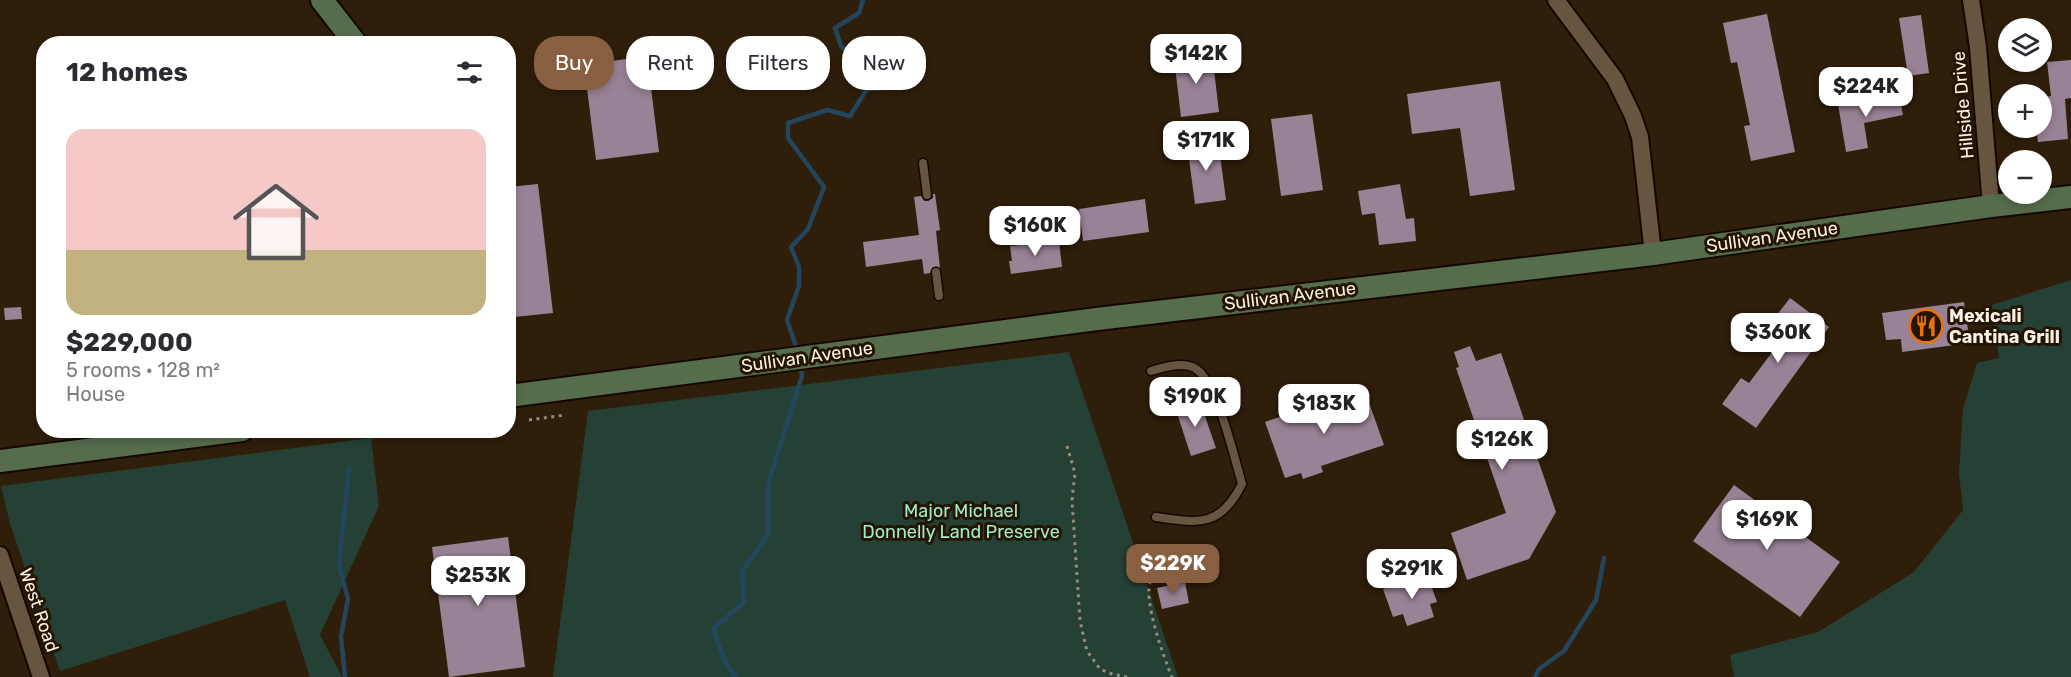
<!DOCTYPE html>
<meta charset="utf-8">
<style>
:root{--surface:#fff;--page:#f2f2f3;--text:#2b2b33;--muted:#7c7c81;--line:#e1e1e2;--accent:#895f41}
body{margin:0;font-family:Rubik,sans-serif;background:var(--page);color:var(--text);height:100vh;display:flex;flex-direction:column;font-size:22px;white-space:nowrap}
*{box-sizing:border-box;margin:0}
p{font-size:20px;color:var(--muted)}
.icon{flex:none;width:33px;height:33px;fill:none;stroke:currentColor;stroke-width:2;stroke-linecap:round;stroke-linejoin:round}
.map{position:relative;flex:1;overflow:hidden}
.panel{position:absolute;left:36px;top:36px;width:480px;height:402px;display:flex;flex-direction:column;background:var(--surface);border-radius:24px;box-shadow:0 3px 9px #0003}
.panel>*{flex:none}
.top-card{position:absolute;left:534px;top:36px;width:570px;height:54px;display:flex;gap:12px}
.tools{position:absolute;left:1998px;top:18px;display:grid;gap:12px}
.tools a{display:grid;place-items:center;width:54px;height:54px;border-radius:50%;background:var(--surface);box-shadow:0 3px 9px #0003;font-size:30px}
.price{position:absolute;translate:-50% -51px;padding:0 14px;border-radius:12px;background:#fff;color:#222;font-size:20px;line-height:39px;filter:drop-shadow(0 2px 3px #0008)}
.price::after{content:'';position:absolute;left:50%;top:36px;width:18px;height:14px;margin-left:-9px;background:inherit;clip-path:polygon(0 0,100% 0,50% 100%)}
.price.on{background:var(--accent);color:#fff}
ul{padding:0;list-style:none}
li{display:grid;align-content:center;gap:12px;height:318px;padding:0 30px}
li+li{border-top:2px solid var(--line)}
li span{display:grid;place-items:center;height:186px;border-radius:18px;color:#555}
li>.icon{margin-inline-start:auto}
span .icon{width:108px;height:108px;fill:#fffc;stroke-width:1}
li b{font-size:26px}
h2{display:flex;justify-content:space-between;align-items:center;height:72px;padding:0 30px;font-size:26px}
.chip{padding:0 21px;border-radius:24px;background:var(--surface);box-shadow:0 3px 9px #0003;font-size:21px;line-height:54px}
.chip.on{background:var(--accent);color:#fff}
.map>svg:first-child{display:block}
.green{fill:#254135}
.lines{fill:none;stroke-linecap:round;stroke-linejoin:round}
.stream{stroke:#23465d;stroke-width:4.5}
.building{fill:#998295}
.lane-casing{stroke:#150800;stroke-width:11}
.street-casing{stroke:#150800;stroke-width:20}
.secondary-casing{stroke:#150800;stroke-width:26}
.path{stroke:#988b7b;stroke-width:3;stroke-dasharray:3 4.5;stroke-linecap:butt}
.lane{stroke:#675540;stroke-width:8}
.street{stroke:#675540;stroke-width:16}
.secondary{stroke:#566d4c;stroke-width:22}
.labels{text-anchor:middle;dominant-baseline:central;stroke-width:6;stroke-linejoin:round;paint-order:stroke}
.street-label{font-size:18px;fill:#fbf0e4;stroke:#241503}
.poi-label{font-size:18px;font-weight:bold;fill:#fbf0e4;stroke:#241503;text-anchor:start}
.park-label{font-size:18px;fill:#a2ebc9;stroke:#241503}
</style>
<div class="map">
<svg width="2071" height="677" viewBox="0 0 2071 677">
<rect width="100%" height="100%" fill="#2e1e0a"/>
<!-- green -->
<g class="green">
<path d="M2071,280v397h-337l-4,-22 88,-23 96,-60 49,-62 -4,-37 4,-64 14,-46 22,-5 -7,-53z"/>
<path d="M1069,352l109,325h-625l35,-266z"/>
<path d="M371,438l8,68 -59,129 22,42h-32l-25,-77 -225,71 -50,-147 -9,-38z"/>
</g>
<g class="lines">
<!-- stream -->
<g class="stream">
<path d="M798,352l-11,-32 12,-34v-19l-8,-20 17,-18 16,-42 -36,-49v-15l39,-13 23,6 17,-27 41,-3 12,-18 -15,-26 -26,3 -22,15 -16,-14 -6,-18 24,-15 4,-13"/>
<path d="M345,677l-4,-41 7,-37 -9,-34 10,-97"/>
<path d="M735,677l-11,-18 -11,-30 31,-27 -2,-31 26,-36v-51l34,-108 -2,-13"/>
<path d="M1535,677l4,-8 25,-18 32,-51 8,-42"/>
</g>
</g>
<!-- building -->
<g class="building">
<path d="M1767,14l28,138 -44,9 -7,-35 6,-1 -13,-63 -6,1 -8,-40z"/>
<path d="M1921,15l8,58 -21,3 -9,-58z"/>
<path d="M1212,53l7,59 -38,5 -7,-59z"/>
<path d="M647,56l12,96 -63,8 -12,-95z"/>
<path d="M2071,60v38l-6,1 3,40 -30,3 -2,-14h6v-7l8,-1 -3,-23 4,-1 -4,-34z"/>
<path d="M1500,81l15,109 -45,6 -10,-68 -48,6 -5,-40z"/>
<path d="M1899,94l4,21 -39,8 4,25 -22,4 -8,-48z"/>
<path d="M1312,114l11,76 -42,6 -10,-77z"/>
<path d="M1218,140l8,60 -31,4 -8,-60z"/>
<path d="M538,184l15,129 -39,4 -6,-47v-83z"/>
<path d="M1400,184l6,35 8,-1 2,23 -37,4 -4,-32 -13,2 -4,-24z"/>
<path d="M933,194h2l5,36 -4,1 4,37 -7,-1 -3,6 -6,1 -2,-15 -56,8 -3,-25 56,-7 -5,-38 7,-1 3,5h4l5,-3z"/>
<path d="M1145,199l4,33 -66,9 -4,-32z"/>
<path d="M1059,241l3,26 -51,7 -2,-13h3l-2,-15z"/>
<path d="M1790,298l39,29 -73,101 -34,-24 19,-26 8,5 36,-48 -15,-11z"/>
<path d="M1964,302l6,41 -68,9 -1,-13 -15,1 -4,-27z"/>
<path d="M21,307l1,12 -17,1 -1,-12z"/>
<path d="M1470,346l6,15 25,-8 55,159 -27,47 -62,21 -16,-47 55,-20 -50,-145 3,-1 -5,-15z"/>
<path d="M1365,391l19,54 -63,21 2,6 -20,7 -2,-6 -16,5 -20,-56 44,-15 1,3z"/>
<path d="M1199,399l17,49 -25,8 -16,-49z"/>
<path d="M1734,485l106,77 -40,55 -107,-76z"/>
<path d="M508,537l17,130 -76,10 -17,-130z"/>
<path d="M1427,574l10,28 -7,2 4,13 -27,9 -4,-12 -10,3 -10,-28z"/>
<path d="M1185,582l4,21 -27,6 -5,-21z"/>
</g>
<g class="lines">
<!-- lane casing -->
<g class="lane-casing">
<g id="lane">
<path d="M923,163l4,32"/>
<path d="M936,272l3,24"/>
<path d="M1151,371c13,-4 33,-10 45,-2 21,13 39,91 46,115 -22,44 -43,39 -86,33"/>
</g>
</g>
<!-- street casing -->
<g class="street-casing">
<g id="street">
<path d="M1556,0l59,79 18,37 7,21 13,117"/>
<path d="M1971,0l7,47 13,159"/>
<path d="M0,555l41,122"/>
</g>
</g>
<!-- secondary casing -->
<g class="secondary-casing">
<g id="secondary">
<path d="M322,0l34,44"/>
<path d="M508,396l589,-77 556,-65 338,-48 80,-9"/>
<path d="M0,461l242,-31"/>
</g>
</g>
<!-- path -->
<g class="path">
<path d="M529,420l36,-5"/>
<path d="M1067,446l8,27 -3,27 8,121 7,30 13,18 12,5 15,3"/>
<path d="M1168,557c-5,7 -14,15 -17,23 -9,18 13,78 21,97"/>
</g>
<!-- lane -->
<use href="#lane" class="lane"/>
<!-- street -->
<use href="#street" class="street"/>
<!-- secondary -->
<use href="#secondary" class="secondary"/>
</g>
<!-- icons -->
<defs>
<g id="restaurant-ring" transform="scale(1.725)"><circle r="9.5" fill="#241503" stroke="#e8710a" stroke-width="1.5"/><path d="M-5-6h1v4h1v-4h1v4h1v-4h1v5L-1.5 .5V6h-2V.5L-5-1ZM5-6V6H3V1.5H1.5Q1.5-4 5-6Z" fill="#e8710a"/></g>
</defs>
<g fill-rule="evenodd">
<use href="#restaurant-ring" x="1926" y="326"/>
</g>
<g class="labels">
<!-- street labels -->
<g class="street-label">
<text transform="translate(1963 105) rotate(-95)">Hillside Drive</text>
<text transform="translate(1772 237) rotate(-8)">Sullivan Avenue</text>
<text transform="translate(1290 296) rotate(-7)">Sullivan Avenue</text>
<text transform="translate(807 357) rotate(-8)">Sullivan Avenue</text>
<text transform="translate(39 610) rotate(71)">West Road</text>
</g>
<!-- poi labels -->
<g class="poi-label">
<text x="1949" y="316">Mexicali<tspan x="1949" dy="21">Cantina Grill</tspan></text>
</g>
<!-- park labels -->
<g class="park-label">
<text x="961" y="511">Major Michael<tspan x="961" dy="21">Donnelly Land Preserve</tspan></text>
</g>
</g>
</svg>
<div class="tools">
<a><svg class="icon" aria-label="layers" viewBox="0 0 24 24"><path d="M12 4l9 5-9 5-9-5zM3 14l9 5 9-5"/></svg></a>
<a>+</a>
<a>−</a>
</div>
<b class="price" style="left:1196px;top:85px">$142K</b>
<b class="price" style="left:1866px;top:118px">$224K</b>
<b class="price" style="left:1206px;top:172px">$171K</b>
<b class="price" style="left:1035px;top:257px">$160K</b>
<b class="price" style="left:1778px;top:364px">$360K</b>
<b class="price" style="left:1195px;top:428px">$190K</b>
<b class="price" style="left:1324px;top:435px">$183K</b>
<b class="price" style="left:1502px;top:471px">$126K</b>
<b class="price" style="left:1767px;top:551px">$169K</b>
<b class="price on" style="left:1173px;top:595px">$229K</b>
<b class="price" style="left:1412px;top:600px">$291K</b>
<b class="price" style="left:478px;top:607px">$253K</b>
<div class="top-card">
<a class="chip on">Buy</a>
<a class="chip">Rent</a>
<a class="chip">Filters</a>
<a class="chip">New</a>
</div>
<section class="panel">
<h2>12 homes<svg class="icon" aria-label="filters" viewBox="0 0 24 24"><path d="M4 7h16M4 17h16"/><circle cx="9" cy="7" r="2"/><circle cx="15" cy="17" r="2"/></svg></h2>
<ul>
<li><span style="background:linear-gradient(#f6c9c9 65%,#c2b280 0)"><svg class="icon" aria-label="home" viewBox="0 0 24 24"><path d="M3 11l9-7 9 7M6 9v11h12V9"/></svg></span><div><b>$229,000</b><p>5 rooms · 128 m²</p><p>House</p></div></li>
</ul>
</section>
</div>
